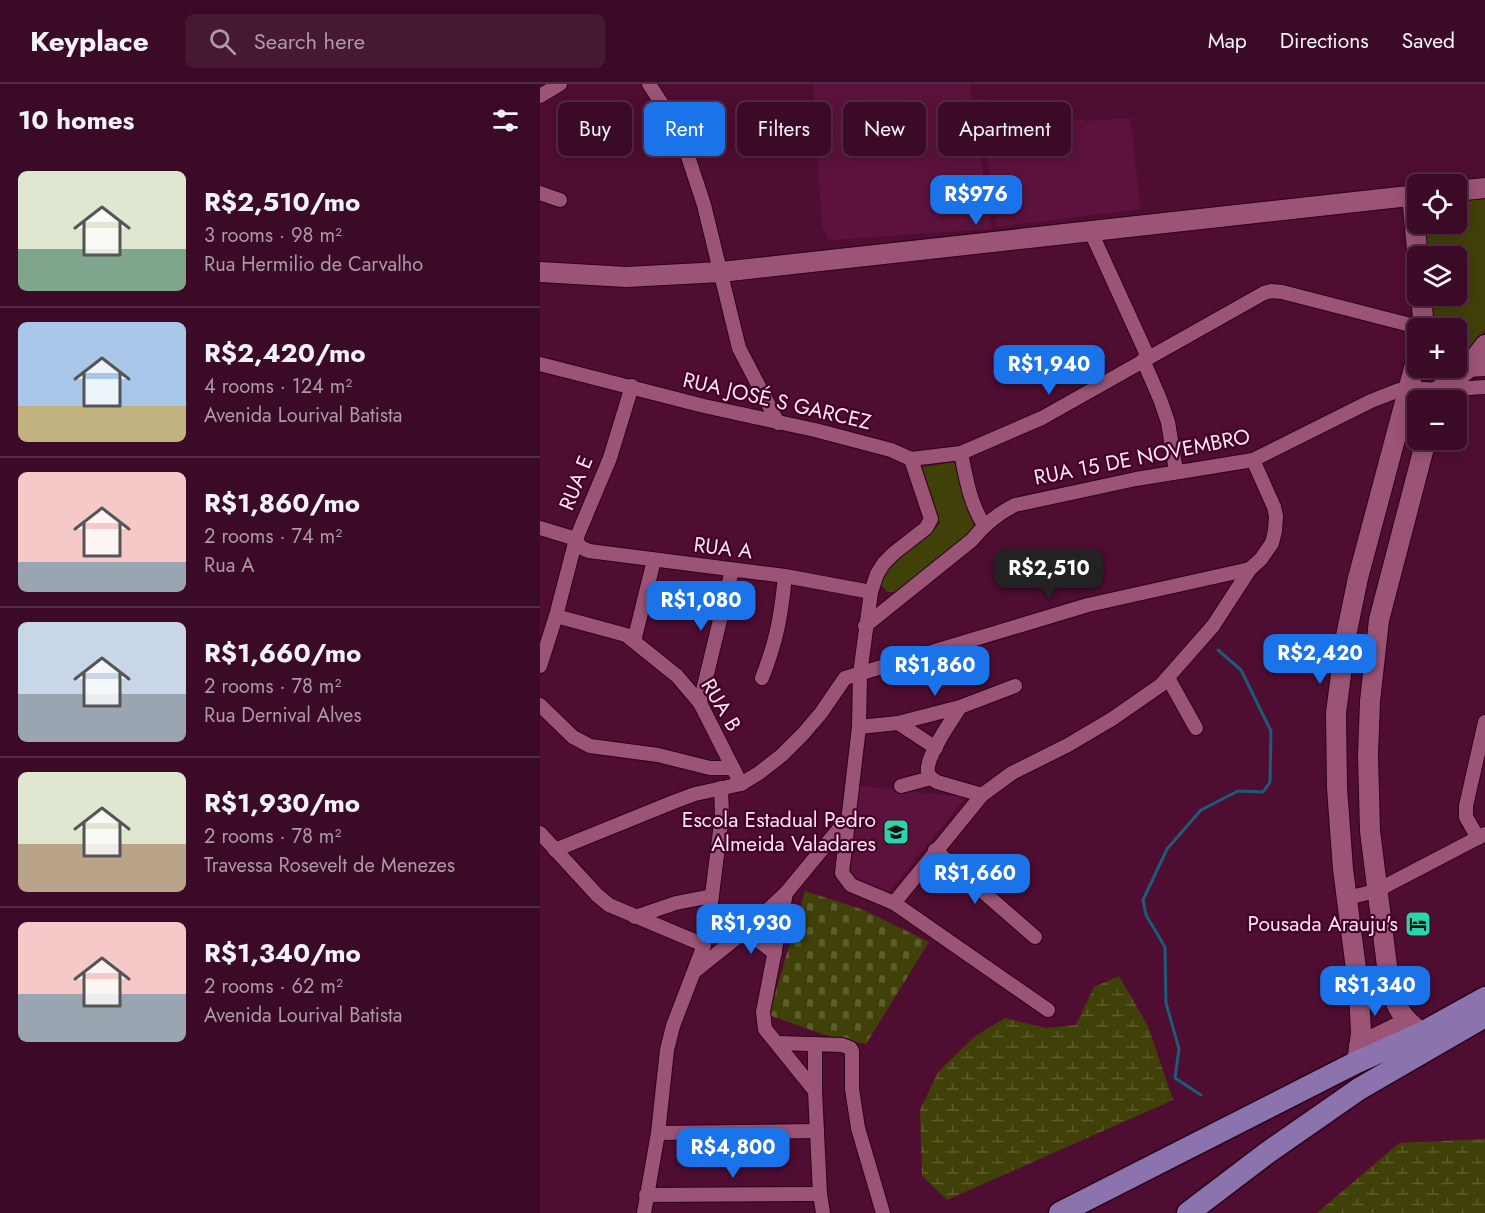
<!DOCTYPE html>
<meta charset="utf-8">
<style>
:root{--surface:#3b0a26;--page:#461832;--text:#f1f3f6;--muted:#ac9aa7;--line:#542b43;--accent:#1a73e8}
body{margin:0;font-family:Jost,sans-serif;background:var(--page);color:var(--text);height:100vh;display:flex;flex-direction:column;font-size:22px;white-space:nowrap}
*{box-sizing:border-box;margin:0}
p{font-size:20px;color:var(--muted)}
.icon{flex:none;width:33px;height:33px;fill:none;stroke:currentColor;stroke-width:2;stroke-linecap:round;stroke-linejoin:round}
.map{position:relative;flex:1;overflow:hidden}
.sheet{display:flex;flex-direction:column;background:var(--surface);width:540px}
.sheet>*{flex:none}
.banner{position:absolute;left:18px;top:18px;width:570px;height:54px;display:flex;gap:12px}
.fabs{position:absolute;left:867px;top:90px;display:grid;gap:12px}
.fabs a{display:grid;place-items:center;width:60px;height:60px;border-radius:9px;background:var(--surface);box-shadow:0 3px 15px #0003,0 0 0 2px var(--line);font-size:30px}
.price{position:absolute;translate:-50% -51px;padding:0 14px;border-radius:12px;background:var(--accent);color:#fff;font-size:20px;line-height:39px;filter:drop-shadow(0 2px 3px #0008)}
.price::after{content:'';position:absolute;left:50%;top:36px;width:18px;height:14px;margin-left:-9px;background:inherit;clip-path:polygon(0 0,100% 0,50% 100%)}
.price.current{background:#222;color:#fff}
ul{padding:0;list-style:none}
li{display:flex;align-items:center;gap:18px;height:150px;padding:0 18px}
li+li{border-top:2px solid var(--line)}
li span{display:grid;place-items:center;flex:none;width:168px;height:120px;border-radius:9px;color:#555}
li>.icon{margin-inline-start:auto}
span .icon{width:72px;height:72px;fill:#fffc;stroke-width:1}
li b{font-size:26px}
h2{display:flex;justify-content:space-between;align-items:center;height:72px;padding:0 18px;font-size:26px}
.chip{padding:0 21px;border-radius:9px;background:var(--surface);box-shadow:0 3px 15px #0003,0 0 0 2px var(--line);font-size:21px;line-height:54px}
.chip.current{background:var(--accent);color:#fff}
header{display:flex;align-items:center;gap:36px;box-sizing:border-box;height:84px;padding:0 30px;background:var(--surface);border-bottom:2px solid var(--line)}
header strong{font-size:28px}
nav{display:flex;gap:33px;margin-inline-start:auto;font-size:21px}
.search{width:420px;height:54px;background:var(--page);display:flex;align-items:center;gap:15px;box-sizing:border-box;padding:0 21px;border-radius:9px;color:var(--muted);font-size:22px}
main{display:flex;flex:1;min-height:0}
.map>svg:first-child{display:block}
.built{fill:#5c123c}
.wetland{fill:url(#wetland-marsh)}
.cemetery{fill:url(#cemetery-stones)}
.park{fill:#404108}
.lines{fill:none;stroke-linecap:round;stroke-linejoin:round}
.stream{stroke:#1c5c78;stroke-width:3}
.minor-casing{stroke:#2d0019;stroke-width:16}
.secondary-casing{stroke:#2d0019;stroke-width:22}
.trunk-casing{stroke:#2d0019;stroke-width:25}
.minor{stroke:#9c5476;stroke-width:14}
.secondary{stroke:#9c5476;stroke-width:20}
.trunk{stroke:#8b74ad;stroke-width:22}
.labels{text-anchor:middle;dominant-baseline:central;stroke-width:4.5;stroke-linejoin:round;paint-order:stroke}
.street-label{font-size:21px;fill:#fee5ef;stroke:#430128}
.poi-label{font-size:21px;fill:#fee5ef;stroke:#430128;text-anchor:end}
</style>
<header>
<strong>Keyplace</strong>
<div class="search"><svg class="icon" aria-label="search" viewBox="0 0 24 24"><circle cx="10" cy="10" r="6"/><path d="M15 15l6 6"/></svg>Search here</div>
<nav><a>Map</a><a>Directions</a><a>Saved</a></nav>
</header>
<main>
<section class="sheet">
<h2>10 homes<svg class="icon" aria-label="filters" viewBox="0 0 24 24"><path d="M4 7h16M4 17h16"/><circle cx="9" cy="7" r="2"/><circle cx="15" cy="17" r="2"/></svg></h2>
<ul>
<li><span style="background:linear-gradient(#dfe7d0 65%,#7fa58c 0)"><svg class="icon" aria-label="home" viewBox="0 0 24 24"><path d="M3 11l9-7 9 7M6 9v11h12V9"/></svg></span><div><b>R$2,510/mo</b><p>3 rooms · 98 m²</p><p>Rua Hermilio de Carvalho</p></div></li>
<li><span style="background:linear-gradient(#a9c7e8 70%,#c2b280 0)"><svg class="icon" aria-label="home" viewBox="0 0 24 24"><path d="M3 11l9-7 9 7M6 9v11h12V9"/></svg></span><div><b>R$2,420/mo</b><p>4 rooms · 124 m²</p><p>Avenida Lourival Batista</p></div></li>
<li><span style="background:linear-gradient(#f6c9c9 75%,#9aa5b1 0)"><svg class="icon" aria-label="home" viewBox="0 0 24 24"><path d="M3 11l9-7 9 7M6 9v11h12V9"/></svg></span><div><b>R$1,860/mo</b><p>2 rooms · 74 m²</p><p>Rua A</p></div></li>
<li><span style="background:linear-gradient(#c9d6e8 60%,#9aa5b1 0)"><svg class="icon" aria-label="home" viewBox="0 0 24 24"><path d="M3 11l9-7 9 7M6 9v11h12V9"/></svg></span><div><b>R$1,660/mo</b><p>2 rooms · 78 m²</p><p>Rua Dernival Alves</p></div></li>
<li><span style="background:linear-gradient(#dfe7d0 60%,#b9a48a 0)"><svg class="icon" aria-label="home" viewBox="0 0 24 24"><path d="M3 11l9-7 9 7M6 9v11h12V9"/></svg></span><div><b>R$1,930/mo</b><p>2 rooms · 78 m²</p><p>Travessa Rosevelt de Menezes</p></div></li>
<li><span style="background:linear-gradient(#f6c9c9 60%,#9aa5b1 0)"><svg class="icon" aria-label="home" viewBox="0 0 24 24"><path d="M3 11l9-7 9 7M6 9v11h12V9"/></svg></span><div><b>R$1,340/mo</b><p>2 rooms · 62 m²</p><p>Avenida Lourival Batista</p></div></li>
</ul>
</section>
<div class="map">
<svg width="945" height="1129" viewBox="0 0 945 1129">
<defs>
<pattern id="wetland-marsh" width="20" height="14" patternUnits="userSpaceOnUse" patternTransform="scale(1.5)"><rect width="20" height="14" fill="#404108"/><path d="M1 5h8M5 5V1M11 12h8M15 12V8" fill="none" stroke="#5d5c2c"/></pattern>
<pattern id="cemetery-stones" width="16" height="16" patternUnits="userSpaceOnUse" patternTransform="scale(1.5)"><rect width="16" height="16" fill="#404108"/><path d="M2 7V4a2 2 0 0 1 4 0v3zM10 15v-3a2 2 0 0 1 4 0v3z" fill="#5d5c2c"/></pattern>
</defs>
<rect width="100%" height="100%" fill="#4f0d32"/>
<!-- built -->
<g class="built">
<path d="M273,0h157l22,145 -163,11 -7,-12z"/>
<path d="M438,14l108,23 44,-3 11,91 -144,18z"/>
<path d="M320,702l106,11 -77,95 -11,-2 -26,-15 -4,-8z"/>
</g>
<!-- wetland -->
<g class="wetland">
<path d="M579,892l29,50 25,74 -226,100 -25,-24 -2,-66 18,-38 36,-35 31,-19 40,10 31,-3 18,-38z"/>
<path d="M945,1055v74h-168l82,-70z"/>
</g>
<!-- cemetery -->
<path class="cemetery" d="M265,807l59,19 65,32 -63,102 -41,-9 -56,-20z"/>
<!-- park -->
<g class="park">
<path d="M945,113v133l-23,29 -5,1 -1,-32h-26l-2,-32h28v-40h-31l-3,-32h34l1,-24z"/>
<path d="M414,378l20,65 -1,7 -73,58h-13l-6,-7c5,-29 41,-41 59,-62l-20,-51 3,-5z"/>
</g>
<g class="lines">
<!-- stream -->
<path class="stream" d="M661,1011l-26,-17 4,-29 -13,-46 -1,-56 -19,-32 -3,-15 24,-51 34,-39 37,-19 25,1 7,-10 1,-51 -30,-61 -23,-20"/>
<!-- minor casing -->
<g class="minor-casing">
<g id="minor">
<path d="M109,0l31,48 24,73 35,143 39,75"/>
<path d="M0,12l20,-12"/>
<path d="M0,109l20,7"/>
<path d="M551,148l57,125"/>
<path d="M603,276l17,39 8,23 8,49"/>
<path d="M0,280l164,42 111,24 76,20 20,9 50,-6 81,-35 222,-125 7,-2 11,1 140,36"/>
<path d="M872,289l73,-4"/>
<path d="M421,369c5,25 9,51 23,72"/>
<path d="M371,375l20,60 -5,9 -32,25 -10,10 -7,11 -6,18 -11,82 -1,53 -17,146 9,12 43,18 154,107"/>
<path d="M0,444l36,11 4,8 9,4 196,25 86,16"/>
<path d="M16,532l70,19 51,41 23,27 41,81"/>
<path d="M325,542l107,-86c12,-15 25,-26 43,-35l121,-26 117,-19 118,-59 28,-11 9,-2 31,2 46,-3"/>
<path d="M94,557l20,-81"/>
<path d="M0,582l16,-50 20,-77 34,-81 22,-72"/>
<path d="M222,594c15,-38 19,-62 23,-102"/>
<path d="M628,594l28,50"/>
<path d="M160,619l32,-133"/>
<path d="M0,621l33,32 17,9 68,9 52,13h23"/>
<path d="M420,623c-8,13 -35,50 -32,65 1,5 4,7 9,10l45,13"/>
<path d="M358,639l38,25"/>
<path d="M319,643l39,-4 62,-16 55,-21"/>
<path d="M361,702l30,-8"/>
<path d="M0,749l57,62 12,10 95,40"/>
<path d="M938,754l-12,-21v-11l19,-84"/>
<path d="M15,766l121,-49 19,-7 46,-10 18,-11 23,-18 21,-21 18,-21 24,-35 243,-73 162,-36"/>
<path d="M395,766l100,87"/>
<path d="M246,809l-23,119 2,17 50,62 5,103 3,19"/>
<path d="M807,814l29,-7 109,-57"/>
<path d="M354,819l88,-108 30,-22 56,-28 44,-26 49,-34 52,-59 37,-57 11,-10 11,-16 3,-12 1,-15 -2,-9 -21,-47"/>
<path d="M95,833l41,-14 36,-7"/>
<path d="M205,847l30,22"/>
<path d="M155,887l50,-40 41,-38 62,-75"/>
<path d="M237,959l65,2 8,3 2,3v38l6,39 25,85"/>
<path d="M275,1007v-47"/>
<path d="M118,1049l159,-2"/>
<path d="M106,1111l174,-1"/>
<path d="M104,1129l14,-80 9,-83 6,-24 31,-81 5,-26 13,-104 -1,-27"/>
</g>
</g>
<!-- secondary casing -->
<g class="secondary-casing">
<g id="secondary">
<path d="M916,107l29,-3"/>
<path d="M872,111l6,65"/>
<path d="M0,188l86,5 95,-5 697,-77"/>
<path d="M881,212l3,32"/>
<path d="M897,316l2,-10 27,-20 19,-25"/>
<path d="M882,949c-21,-16 -26,-25 -33,-51l-19,-151 -2,-76 2,-54 9,-81 47,-180"/>
<path d="M819,962l49,-24"/>
<path d="M817,978l4,-29 -2,-41 -16,-123 -6,-81 -1,-75 10,-77 12,-58 60,-225"/>
</g>
</g>
<!-- trunk casing -->
<g class="trunk-casing">
<g id="trunk">
<path d="M520,1129l297,-151 65,-29 63,-35"/>
<path d="M648,1129l79,-60 92,-64 126,-73"/>
</g>
</g>
<!-- minor -->
<use href="#minor" class="minor"/>
<!-- secondary -->
<use href="#secondary" class="secondary"/>
<!-- trunk -->
<use href="#trunk" class="trunk"/>
</g>
<!-- icons -->
<defs>
<g id="school-square" transform="scale(1.35)"><rect x="-9" y="-9" width="18" height="18" rx="4" fill="#2bd5ac" stroke="#430128"/><path d="M0-5L7-2L0 1L-7-2ZM-4 1L0 2.5L4 1V4Q0 6-4 4Z" fill="#111"/></g>
<g id="hotel-square" transform="scale(1.35)"><rect x="-9" y="-9" width="18" height="18" rx="4" fill="#2bd5ac" stroke="#430128"/><path d="M-6-4.5h1.5V1H6V5H4.5V3h-9V5H-6ZM-4 0a1.8 1.8 0 1 1 3.6 0ZM.5 0V-2.5h3Q6-2.5 6 0Z" fill="#111"/></g>
</defs>
<g fill-rule="evenodd">
<use href="#school-square" x="356" y="748"/>
<use href="#hotel-square" x="878" y="840"/>
</g>
<g class="labels">
<!-- street labels -->
<g class="street-label">
<text transform="translate(237 317) rotate(13)">RUA JOSÉ S GARCEZ</text>
<text transform="translate(602 373) rotate(-11)">RUA 15 DE NOVEMBRO</text>
<text transform="translate(36 399) rotate(-68)">RUA E</text>
<text transform="translate(183 464) rotate(7)">RUA A</text>
<text transform="translate(181 621) rotate(59)">RUA B</text>
</g>
<!-- poi labels -->
<g class="poi-label">
<text x="336" y="736">Escola Estadual Pedro<tspan x="336" dy="24">Almeida Valadares</tspan></text>
<text x="858" y="840">Pousada Arauju's</text>
</g>
</g>
</svg>
<div class="fabs">
<a><svg class="icon" aria-label="locate" viewBox="0 0 24 24"><circle cx="12" cy="12" r="6"/><path d="M12 2v4M12 18v4M2 12h4M18 12h4"/></svg></a>
<a><svg class="icon" aria-label="layers" viewBox="0 0 24 24"><path d="M12 4l9 5-9 5-9-5zM3 14l9 5 9-5"/></svg></a>
<a>+</a>
<a>−</a>
</div>
<b class="price" style="left:436px;top:142px">R$976</b>
<b class="price" style="left:509px;top:312px">R$1,940</b>
<b class="price current" style="left:509px;top:516px">R$2,510</b>
<b class="price" style="left:161px;top:548px">R$1,080</b>
<b class="price" style="left:780px;top:601px">R$2,420</b>
<b class="price" style="left:395px;top:613px">R$1,860</b>
<b class="price" style="left:435px;top:821px">R$1,660</b>
<b class="price" style="left:211px;top:871px">R$1,930</b>
<b class="price" style="left:835px;top:933px">R$1,340</b>
<b class="price" style="left:193px;top:1095px">R$4,800</b>
<div class="banner">
<a class="chip">Buy</a>
<a class="chip current">Rent</a>
<a class="chip">Filters</a>
<a class="chip">New</a>
<a class="chip">Apartment</a>
</div>
</div>
</main>
